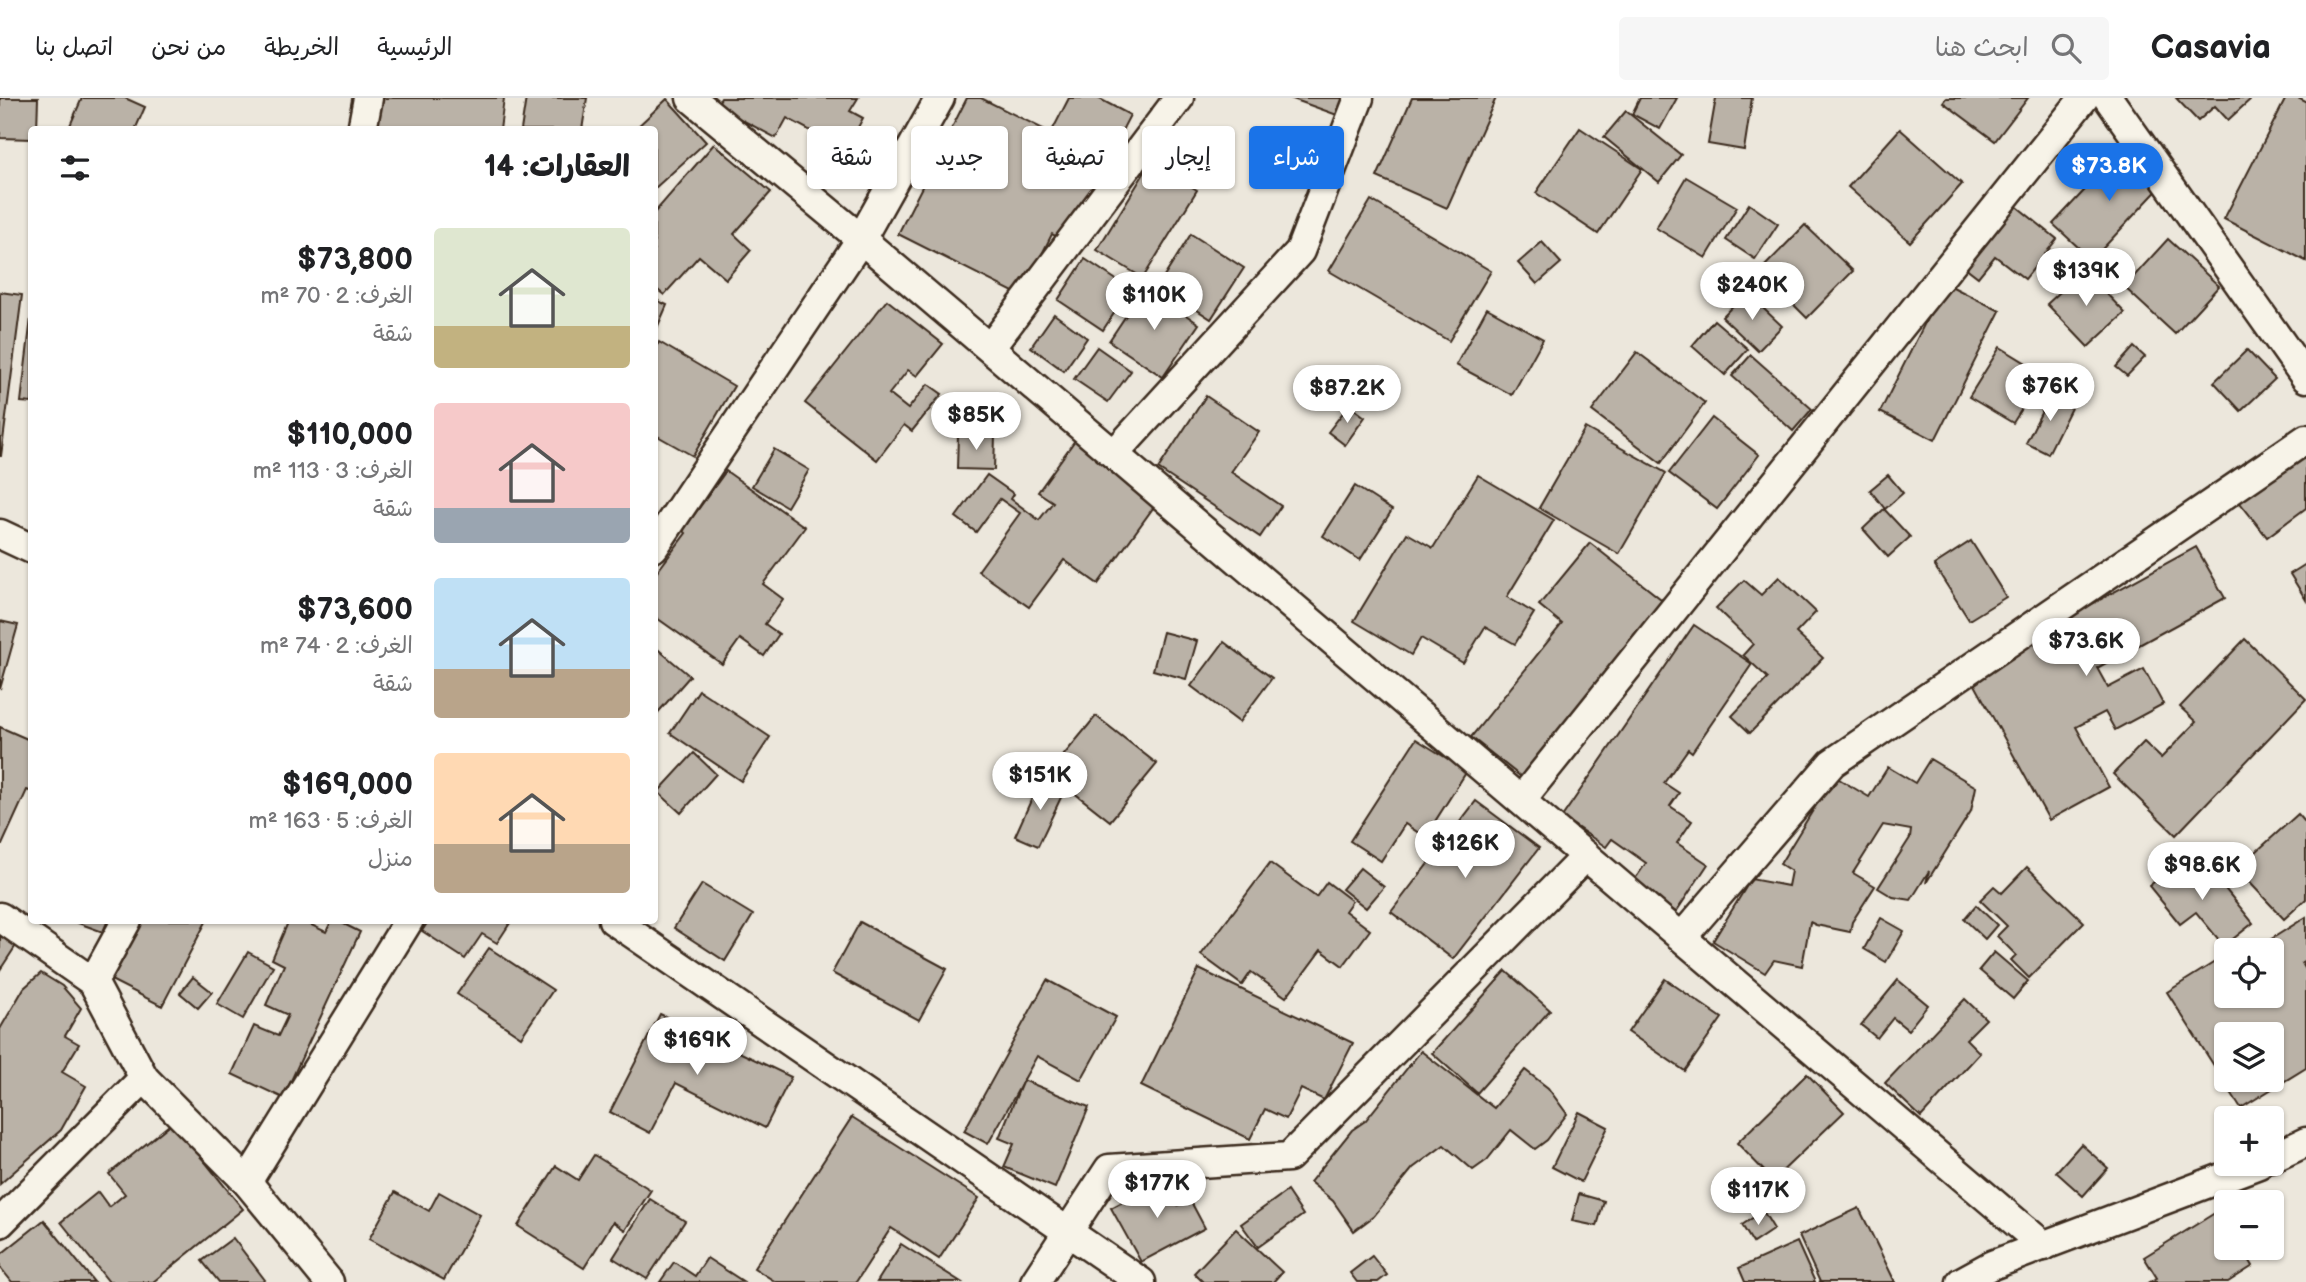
<!DOCTYPE html>
<html lang="ar">
<meta charset="utf-8">
<style>
:root{--surface:#fff;--page:#f6f6f6;--text:#202124;--muted:#757577;--line:#e0e0e0;--accent:#1a73e8}
body{margin:0;font-family:"Balsamiq Sans","Playpen Sans Arabic",sans-serif;background:var(--page);color:var(--text);direction:rtl;height:100vh;display:flex;flex-direction:column;font-size:26px;white-space:nowrap}
*{box-sizing:border-box;margin:0}
p{font-size:23px;color:var(--muted)}
.icon{flex:none;width:38px;height:38px;fill:none;stroke:currentColor;stroke-width:2;stroke-linecap:round;stroke-linejoin:round}
.map{position:relative;flex:1;overflow:hidden;direction:ltr}
.panel{position:absolute;left:28px;top:28px;width:630px;height:798px;display:flex;flex-direction:column;background:var(--surface);border-radius:7px;box-shadow:0 2px 5px #0004;direction:rtl}
.panel>*{flex:none}
.top-card{position:absolute;left:679px;top:28px;width:665px;height:63px;direction:rtl;display:flex;gap:14px}
.controls{position:absolute;left:2214px;top:840px;display:grid;gap:14px}
.controls a{display:grid;place-items:center;width:70px;height:70px;border-radius:7px;background:var(--surface);box-shadow:0 2px 5px #0004;font-size:35px}
.price{position:absolute;translate:-50% -60px;padding:0 16px;border-radius:24px;background:#fff;color:#222;font-size:23px;line-height:46px;filter:drop-shadow(0 2px 4px #0008)}
.price::after{content:'';position:absolute;left:50%;top:42px;width:21px;height:16px;margin-left:-10px;background:inherit;clip-path:polygon(0 0,100% 0,50% 100%)}
.price.active{background:var(--accent);color:#fff}
ul{padding:0;list-style:none}
li{display:flex;align-items:center;gap:21px;height:175px;padding:0 28px}
li span{display:grid;place-items:center;flex:none;width:196px;height:140px;border-radius:7px;color:#555}
li>.icon{margin-inline-start:auto}
span .icon{width:84px;height:84px;fill:#fffc;stroke-width:1}
li b{font-size:30px}
h2{display:flex;justify-content:space-between;align-items:center;height:84px;padding:0 28px;font-size:30px}
.tag{padding:0 24px;border-radius:7px;background:var(--surface);box-shadow:0 2px 5px #0004;font-size:24px;line-height:63px}
.tag.active{background:var(--accent);color:#fff}
header{display:flex;align-items:center;gap:42px;box-sizing:border-box;height:98px;padding:0 35px;background:var(--surface);border-bottom:2px solid var(--line)}
header strong{font-size:33px}
nav{display:flex;gap:38px;margin-inline-start:auto;font-size:24px}
.search{width:490px;height:63px;background:var(--page);display:flex;align-items:center;gap:18px;box-sizing:border-box;padding:0 24px;border-radius:7px;color:var(--muted);font-size:26px}
.map>svg:first-child{display:block}
.building{fill:#bab2a7;stroke:#3b2a1e;stroke-width:2;fill-rule:evenodd}
.lines{fill:none;stroke-linecap:round;stroke-linejoin:round}
.minor-casing{stroke:#3b2a1e;stroke-width:33}
.minor{stroke:#f7f3e8;stroke-width:28}
</style>
<header>
<strong>Casavia</strong>
<div class="search"><svg class="icon" aria-label="search" viewBox="0 0 24 24"><circle cx="10" cy="10" r="6"/><path d="M15 15l6 6"/></svg>ابحث هنا</div>
<nav><a>الرئيسية</a><a>الخريطة</a><a>من نحن</a><a>اتصل بنا</a></nav>
</header>
<div class="map">
<svg width="2306" height="1184" viewBox="0 0 2306 1184">
<rect width="100%" height="100%" fill="#ece7dc"/>
<filter id="ink" filterUnits="userSpaceOnUse"><feTurbulence type="fractalNoise" baseFrequency=".0143" numOctaves="2"/><feDisplacementMap in="SourceGraphic" scale="14" xChannelSelector="R" yChannelSelector="G"/><feConvolveMatrix kernelMatrix="1 2 1 2 8 2 1 2 1" color-interpolation-filters="sRGB"/></filter>
<g filter="url(#ink)">
<!-- building -->
<g class="building">
<path d="M0,0h38l-1,32h-5v9l-32,-1z"/>
<path d="M82,0h43l20,9 -10,23h-67z"/>
<path d="M382,0h122l-4,32h-123z"/>
<path d="M526,0h61l-5,32h-61z"/>
<path d="M721,0h137l-8,13 13,7 -17,32 -59,-32 -11,20 -60,-32z"/>
<path d="M967,0h14l70,35 18,-35h29l32,17 -65,126 -13,-7 -31,62 -123,-62z"/>
<path d="M1290,0h53l-6,17z"/>
<path d="M1412,0h84l-49,110 -70,-31z"/>
<path d="M1640,0h37l-17,31 -28,-15z"/>
<path d="M1716,0h36l-8,52 -36,-6z"/>
<path d="M1946,0h82l-33,43 -52,-39z"/>
<path d="M2176,0h76l-24,22 -13,-14 -17,15z"/>
<path d="M2286,0h12l8,4v159l-82,-42z"/>
<path d="M667,1l39,43 -52,47v-59h-20z"/>
<path d="M1626,13l55,44 -22,27 -55,-45z"/>
<path d="M1580,30l62,41 -44,65 -62,-41z"/>
<path d="M1900,31l62,55 -52,58 -62,-55z"/>
<path d="M714,46l57,48 -37,42 17,16 -25,29 -27,-23 -35,39 -10,-8v-74z"/>
<path d="M2126,48l39,36 -73,78 -39,-36z"/>
<path d="M1151,64l46,28 -54,88 -46,-28z"/>
<path d="M1686,79l51,30 -31,51 -50,-30z"/>
<path d="M1371,102l120,71 -42,70 -120,-70z"/>
<path d="M1749,106l29,20 -23,35 -29,-19z"/>
<path d="M2015,107l42,34 -32,40 -30,-23 -17,21 -13,-10z"/>
<path d="M1805,127l48,46 -46,47 -47,-47z"/>
<path d="M1191,136l53,34 -33,51 -52,-34z"/>
<path d="M2168,141l51,47 -44,48 -51,-47z"/>
<path d="M1542,144l19,21 -24,21 -19,-21z"/>
<path d="M1085,161l45,30 -27,41 -45,-30z"/>
<path d="M2084,172l41,43 -37,34 -41,-43z"/>
<path d="M1945,185l55,28 -65,129 -55,-28z"/>
<path d="M1145,189l54,37 -36,53 -54,-36z"/>
<path d="M0,194l22,3 -21,161h-1z"/>
<path d="M1746,194l36,34 -24,25 -36,-34z"/>
<path d="M654,201l13,6 -13,30z"/>
<path d="M887,202l56,44 -26,32 -9,-6 -19,24 19,15 20,-25 14,10 -30,37 -8,-6 -27,35 -72,-57z"/>
<path d="M1487,210l56,31 -31,56 -56,-30z"/>
<path d="M1054,216l33,24 -23,33 -33,-24z"/>
<path d="M31,220h1v85l-11,-1z"/>
<path d="M1714,222l34,29 -23,26 -33,-29z"/>
<path d="M659,244l75,44 -41,70 -39,-22v-83z"/>
<path d="M1097,249l34,24 -23,31 -34,-23z"/>
<path d="M2000,249l44,27 -31,49 -44,-26z"/>
<path d="M2134,249l11,10 -18,19 -11,-9z"/>
<path d="M2247,252l28,29 -34,32 -27,-29z"/>
<path d="M1637,254l68,51 -44,60 -69,-52z"/>
<path d="M1751,257l61,54 -19,22 -61,-55z"/>
<path d="M2051,295l22,11 -25,50 -22,-11z"/>
<path d="M1206,298l53,36 -28,40 50,34 -21,31 -102,-68z"/>
<path d="M1349,307l16,12 -20,28 -17,-13z"/>
<path d="M1712,320l47,37 -42,54 -48,-36z"/>
<path d="M1585,330l81,45 -47,81 -80,-46z"/>
<path d="M958,336l37,1 -1,35 -37,-1z"/>
<path d="M1078,338l83,61 -63,87 -34,-24 -35,47 -51,-36 42,-58 -20,-14 -24,33 -20,-15 31,-42 27,19 -3,5 28,21 14,-18 -15,-10z"/>
<path d="M2306,349v61l-39,29 -30,-38z"/>
<path d="M774,351l35,21 -22,37 -35,-21z"/>
<path d="M726,373l79,56 -42,57 20,15 -18,25 14,10 -15,22 -24,-17 -18,25 -68,-48v-40l32,-43 -3,-3z"/>
<path d="M1478,377l76,45 -47,77 27,16 -19,31 -30,-17 -22,36 -42,-25 -10,17 -57,-34 53,-88 26,15z"/>
<path d="M1888,377l15,18 -18,16 -15,-19z"/>
<path d="M1355,388l37,24 -32,50 -37,-24z"/>
<path d="M1884,411l26,28 -22,20 -25,-28z"/>
<path d="M1971,443l35,56 -37,23 -35,-55z"/>
<path d="M1590,445l76,60 -141,177 -54,-43 91,-113 -23,-19z"/>
<path d="M2196,449l29,51 -128,70 11,20 36,-19 19,35 -48,26 -10,-18 -29,15 33,60 -60,33 -81,-148z"/>
<path d="M2306,466v36l-16,-26z"/>
<path d="M1779,479l37,35 -20,21 27,25 -73,75 -18,-17 36,-38 -25,-23 10,-11 -37,-36 28,-28 17,15z"/>
<path d="M0,523l18,4 -18,64z"/>
<path d="M1694,527l58,39 -60,88 -4,-3 -24,34 15,10 -9,13 22,15 -15,22 31,21 -32,48 -43,-30 13,-19 -34,-24 -6,8 -44,-30z"/>
<path d="M1163,534l34,9 -11,38 -33,-9z"/>
<path d="M2245,541l61,60 -130,136 -63,-61 31,-32 17,16 35,-36 -16,-15z"/>
<path d="M1224,544l48,36 -33,44 -48,-36z"/>
<path d="M654,548l36,30 -36,41z"/>
<path d="M699,592l71,47 -29,44 -71,-48z"/>
<path d="M1096,618l61,48 -47,57 -61,-48z"/>
<path d="M0,629l32,14v51l-5,-2 -25,55h-2z"/>
<path d="M1416,641l51,32 -42,66 -20,-13 -24,37 -31,-20z"/>
<path d="M694,655l22,21 -35,39 -23,-21z"/>
<path d="M1930,661l46,28 -5,24 -45,72 3,-12 -18,29 -18,-3 -15,-9 32,-50 1,-8 -28,-5 -30,48 22,13 -23,36 -2,10 -34,-7 -6,-3 -8,44 -28,-6 -9,13 -52,-32 38,-62 37,7 3,-15 -11,-7 54,-88 35,21 19,-30 27,16z"/>
<path d="M1041,680l24,11 -27,57 -23,-10z"/>
<path d="M1476,703l63,47 -86,111 -62,-47z"/>
<path d="M2298,716l8,9v76l-22,20 -47,-50z"/>
<path d="M1270,765l46,34 11,-15 25,19 -7,10 25,19 -27,36 -22,-16 -35,47 -35,-25 -9,13 -41,-30z"/>
<path d="M2205,766l48,59 -29,23 -28,-34 -16,12 -31,-38 24,-19 11,13z"/>
<path d="M2027,769l57,55 -55,56 -18,-18 5,-5 -19,-19 10,-10 -27,-26 14,-14 8,7z"/>
<path d="M1360,770l24,19 -18,21 -24,-19z"/>
<path d="M702,786l51,31 -28,46 -51,-33z"/>
<path d="M1976,807l21,20 -12,14 -21,-20z"/>
<path d="M2306,819v44l-4,2 4,7v98l-65,40 -74,-116 59,-37v41h46v-46h-18zM2226,936h46v46h-46z"/>
<path d="M1881,820l23,13 -18,31 -22,-13z"/>
<path d="M70,822h38l-5,12z"/>
<path d="M140,822h67l-45,86 -53,-27z"/>
<path d="M289,822h12l25,12 6,-12h4l24,12 -77,166 -51,-24 22,-48 24,10 10,-21 -22,-10 18,-40 -12,-6z"/>
<path d="M429,822h83l-15,23 -15,-9 -17,25 -43,-28z"/>
<path d="M860,824l87,47 -28,51 -87,-47z"/>
<path d="M0,835l17,11 -17,26z"/>
<path d="M489,850l64,42 -32,47 -64,-43z"/>
<path d="M248,854l25,14 -30,53 -26,-15z"/>
<path d="M1994,854l34,29 -15,18 -34,-29z"/>
<path d="M1199,871l154,74 -29,57 -23,-11 -15,30 -21,-10 -15,30 -109,-53z"/>
<path d="M1506,873l44,39 -73,83 -45,-40z"/>
<path d="M41,875l21,13 19,22 -16,28 14,8 -17,28 24,14 -25,44 -61,54v-155l24,-41z"/>
<path d="M193,879l19,15 -14,16 -18,-15z"/>
<path d="M1665,881l57,39 -37,53 -57,-39z"/>
<path d="M1047,882l69,37 -35,63 -44,-24 -49,88 -24,-13z"/>
<path d="M1898,882l30,25 -20,25 -15,-12 -16,20 -16,-13z"/>
<path d="M1965,901l21,20 -20,20 14,14 -59,64 -36,-34z"/>
<path d="M660,916l131,63 -26,51 -89,-45 -26,50 -40,-21z"/>
<path d="M1421,953l73,57 31,-38 23,18 19,26 -20,26 -12,9 -24,-19 -24,30 -14,10 -29,-25 -31,23 -39,48 -20,15 -21,-30 -23,-19 42,-52 13,-9z"/>
<path d="M1807,976l37,38 -71,68 -36,-37z"/>
<path d="M1023,982l66,27 -34,81 -51,-21 10,-23 -15,-6z"/>
<path d="M1579,1014l29,15 -27,55 -29,-15z"/>
<path d="M852,1019l127,81 -40,61 -48,-31 -35,54h-80l-22,-14z"/>
<path d="M173,1024l70,87 -90,73h-44l-48,-60 37,-30 11,15 16,-13 -16,-20z"/>
<path d="M2081,1046l27,24 -25,28 -27,-24z"/>
<path d="M594,1057l57,35 -26,40 -12,-8 -29,46 -66,-42 38,-60 22,14z"/>
<path d="M1164,1082l14,25 11,-7 16,30 -64,34 -30,-54z"/>
<path d="M1287,1093l16,24 -45,32 -17,-23z"/>
<path d="M395,1094l34,19 10,-19 41,23 -36,65 -75,-41z"/>
<path d="M1579,1096l25,7 -7,25 -25,-5z"/>
<path d="M650,1101l35,22 -38,58 -34,-21z"/>
<path d="M1859,1110l36,74h-75l-21,-46z"/>
<path d="M1763,1113l11,18 -21,14 -11,-18z"/>
<path d="M2218,1113l8,12v25h16l11,18 -25,16h-78l7,-4 -13,-21z"/>
<path d="M44,1122l50,62h-82l-12,-15v-12z"/>
<path d="M1236,1131l46,43 -9,10h-70l-9,-9z"/>
<path d="M233,1140l32,42 -3,2h-43l-17,-21z"/>
<path d="M1797,1144l18,40h-70l-6,-14z"/>
<path d="M901,1146l60,38h-84z"/>
<path d="M1372,1158l15,19 -9,7h-21l-7,-9z"/>
<path d="M707,1160l37,24h-84l14,-20 21,14z"/>
</g>
<g class="lines">
<!-- minor casing -->
<g class="minor-casing">
<g id="minor">
<path d="M691,0l170,141 1183,1007"/>
<path d="M2108,0l198,280"/>
<path d="M362,32l6,-32"/>
<path d="M990,250l189,-250"/>
<path d="M1114,356l186,-203 59,-153"/>
<path d="M0,436l32,15"/>
<path d="M654,449l207,-308 79,-141"/>
<path d="M1521,702l563,-702"/>
<path d="M0,819l93,65 51,96 103,104 82,100"/>
<path d="M613,822l528,362"/>
<path d="M1682,839l150,-174 474,-324"/>
<path d="M93,884l34,-62"/>
<path d="M2272,1060l34,-16"/>
<path d="M247,1084l162,-262"/>
<path d="M0,1125l144,-145"/>
<path d="M1035,1184l74,-113 180,-12 297,-301"/>
<path d="M1961,1184l31,-17 267,-101"/>
</g>
</g>
<!-- minor -->
<use href="#minor" class="minor"/>
</g>
</g>
</svg>
<div class="controls">
<a><svg class="icon" aria-label="locate" viewBox="0 0 24 24"><circle cx="12" cy="12" r="6"/><path d="M12 2v4M12 18v4M2 12h4M18 12h4"/></svg></a>
<a><svg class="icon" aria-label="layers" viewBox="0 0 24 24"><path d="M12 4l9 5-9 5-9-5zM3 14l9 5 9-5"/></svg></a>
<a>+</a>
<a>−</a>
</div>
<b class="price active" style="left:2109px;top:105px">$73.8K</b>
<b class="price" style="left:2086px;top:210px">$139K</b>
<b class="price" style="left:1752px;top:224px">$240K</b>
<b class="price" style="left:1154px;top:234px">$110K</b>
<b class="price" style="left:2050px;top:325px">$76K</b>
<b class="price" style="left:1347px;top:327px">$87.2K</b>
<b class="price" style="left:976px;top:354px">$85K</b>
<b class="price" style="left:2086px;top:580px">$73.6K</b>
<b class="price" style="left:1040px;top:714px">$151K</b>
<b class="price" style="left:1465px;top:782px">$126K</b>
<b class="price" style="left:2202px;top:804px">$98.6K</b>
<b class="price" style="left:697px;top:979px">$169K</b>
<b class="price" style="left:1157px;top:1122px">$177K</b>
<b class="price" style="left:1758px;top:1129px">$117K</b>
<div class="top-card">
<a class="tag active">شراء</a>
<a class="tag">إيجار</a>
<a class="tag">تصفية</a>
<a class="tag">جديد</a>
<a class="tag">شقة</a>
</div>
<section class="panel">
<h2>العقارات: 14<svg class="icon" aria-label="filters" viewBox="0 0 24 24"><path d="M4 7h16M4 17h16"/><circle cx="9" cy="7" r="2"/><circle cx="15" cy="17" r="2"/></svg></h2>
<ul>
<li><span style="background:linear-gradient(#dfe7d0 70%,#c2b280 0)"><svg class="icon" aria-label="home" viewBox="0 0 24 24"><path d="M3 11l9-7 9 7M6 9v11h12V9"/></svg></span><div><b>$73,800</b><p>الغرف: 2 · 70 m²</p><p>شقة</p></div></li>
<li><span style="background:linear-gradient(#f6c9c9 75%,#9aa5b1 0)"><svg class="icon" aria-label="home" viewBox="0 0 24 24"><path d="M3 11l9-7 9 7M6 9v11h12V9"/></svg></span><div><b>$110,000</b><p>الغرف: 3 · 113 m²</p><p>شقة</p></div></li>
<li><span style="background:linear-gradient(#bfe0f5 65%,#b9a48a 0)"><svg class="icon" aria-label="home" viewBox="0 0 24 24"><path d="M3 11l9-7 9 7M6 9v11h12V9"/></svg></span><div><b>$73,600</b><p>الغرف: 2 · 74 m²</p><p>شقة</p></div></li>
<li><span style="background:linear-gradient(#ffd9b3 65%,#b9a48a 0)"><svg class="icon" aria-label="home" viewBox="0 0 24 24"><path d="M3 11l9-7 9 7M6 9v11h12V9"/></svg></span><div><b>$169,000</b><p>الغرف: 5 · 163 m²</p><p>منزل</p></div></li>
</ul>
</section>
</div>
